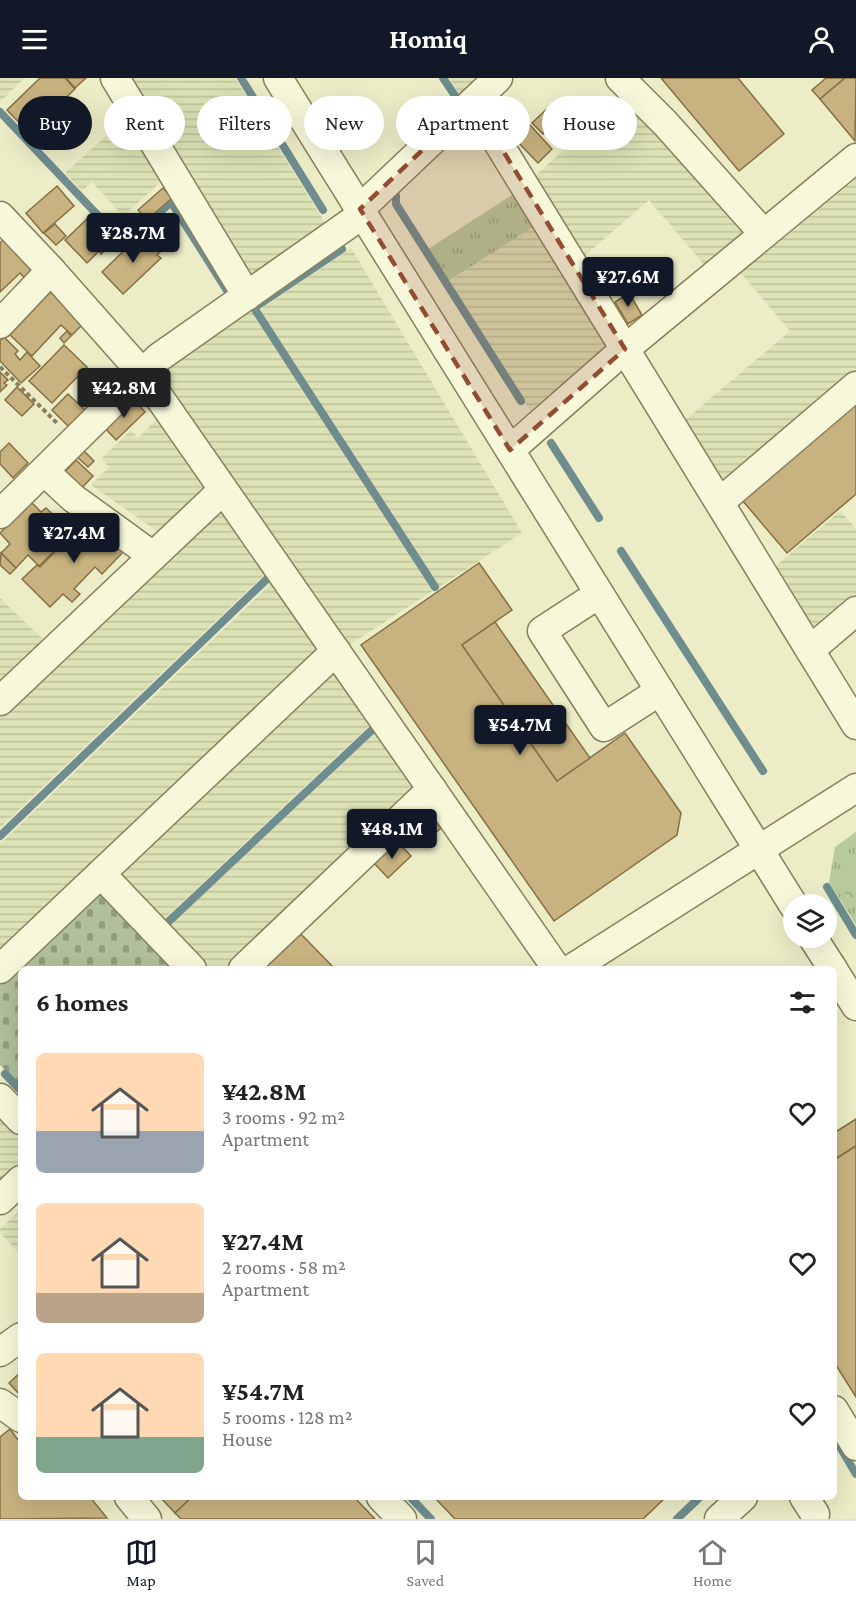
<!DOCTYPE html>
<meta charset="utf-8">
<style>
:root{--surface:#fff;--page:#f2f2f2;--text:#222;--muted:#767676;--line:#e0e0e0;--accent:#111827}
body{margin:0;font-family:"Crimson Pro",serif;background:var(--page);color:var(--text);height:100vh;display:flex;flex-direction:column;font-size:22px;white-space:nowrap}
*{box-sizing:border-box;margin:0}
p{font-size:20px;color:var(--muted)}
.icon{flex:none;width:33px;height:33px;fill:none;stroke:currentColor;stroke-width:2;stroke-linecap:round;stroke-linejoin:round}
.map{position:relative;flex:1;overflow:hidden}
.panel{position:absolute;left:18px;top:888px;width:819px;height:534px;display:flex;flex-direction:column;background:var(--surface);border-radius:9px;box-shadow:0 6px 24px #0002}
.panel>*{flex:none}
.top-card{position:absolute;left:18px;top:18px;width:820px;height:54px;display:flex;gap:12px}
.controls{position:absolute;left:783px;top:816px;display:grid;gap:12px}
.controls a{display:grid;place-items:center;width:54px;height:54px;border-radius:50%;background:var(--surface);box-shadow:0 6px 24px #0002;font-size:30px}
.price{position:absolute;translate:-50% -51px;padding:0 14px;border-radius:6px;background:var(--accent);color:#fff;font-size:20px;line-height:39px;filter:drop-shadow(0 2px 3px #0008)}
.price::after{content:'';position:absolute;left:50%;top:36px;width:18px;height:14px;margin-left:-9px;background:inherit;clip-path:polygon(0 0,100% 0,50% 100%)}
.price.current{background:#222;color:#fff}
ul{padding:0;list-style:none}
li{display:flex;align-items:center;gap:18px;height:150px;padding:0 18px}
li span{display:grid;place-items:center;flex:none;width:168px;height:120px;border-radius:9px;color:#555}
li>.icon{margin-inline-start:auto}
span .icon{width:72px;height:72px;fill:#fffc;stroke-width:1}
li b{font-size:26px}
h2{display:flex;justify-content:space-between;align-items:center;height:72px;padding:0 18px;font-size:26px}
.chip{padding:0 21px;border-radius:27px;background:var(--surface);box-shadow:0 6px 24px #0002;font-size:21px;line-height:54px}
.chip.current{background:var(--accent);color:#fff}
header{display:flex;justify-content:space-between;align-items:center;height:78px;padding:0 18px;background:var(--accent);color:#fff;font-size:27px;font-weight:700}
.tabs{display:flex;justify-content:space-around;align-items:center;height:84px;border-top:2px solid var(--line);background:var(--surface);font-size:16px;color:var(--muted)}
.tabs a{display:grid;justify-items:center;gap:3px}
.tabs .current{color:var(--accent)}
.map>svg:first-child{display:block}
.farmland{fill:url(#farmland-rules)}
.grass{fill:url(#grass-tufts)}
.forest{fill:url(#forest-crowns)}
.cemetery{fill:url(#cemetery-stones)}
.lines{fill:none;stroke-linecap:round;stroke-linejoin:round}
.stream{stroke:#6f8d8e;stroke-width:8}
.building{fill:#c8b27f;stroke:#857044;stroke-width:1.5}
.minor-casing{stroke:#877f5d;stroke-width:31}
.path{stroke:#877f5d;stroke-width:4;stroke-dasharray:4.5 3;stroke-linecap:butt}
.minor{stroke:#f7f7da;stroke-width:28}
.marked{fill:#934c30;fill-opacity:0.2;stroke:#934c30;stroke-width:4.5;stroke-dasharray:12 8;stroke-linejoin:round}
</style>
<header><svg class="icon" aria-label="menu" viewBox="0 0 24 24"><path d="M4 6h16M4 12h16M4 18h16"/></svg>Homiq<svg class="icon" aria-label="person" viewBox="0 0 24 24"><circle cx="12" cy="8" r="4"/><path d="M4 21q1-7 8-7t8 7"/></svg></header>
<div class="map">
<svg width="856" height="1441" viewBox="0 0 856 1441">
<defs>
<pattern id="farmland-rules" width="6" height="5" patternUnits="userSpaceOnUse" patternTransform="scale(1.5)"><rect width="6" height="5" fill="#dce2b5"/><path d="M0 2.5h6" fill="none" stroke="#bec29b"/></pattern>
<pattern id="grass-tufts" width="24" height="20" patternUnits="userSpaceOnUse" patternTransform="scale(1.5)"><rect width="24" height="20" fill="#b7ca9b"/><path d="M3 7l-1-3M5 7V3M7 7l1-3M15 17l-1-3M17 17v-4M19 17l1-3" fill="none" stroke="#96a57e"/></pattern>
<pattern id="forest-crowns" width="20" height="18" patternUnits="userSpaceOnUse" patternTransform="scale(1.5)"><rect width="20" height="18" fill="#b7ca9b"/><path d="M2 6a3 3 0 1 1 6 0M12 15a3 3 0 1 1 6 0" fill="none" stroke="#96a57e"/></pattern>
<pattern id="cemetery-stones" width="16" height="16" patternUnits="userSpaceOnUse" patternTransform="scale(1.5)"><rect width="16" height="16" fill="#b0c09a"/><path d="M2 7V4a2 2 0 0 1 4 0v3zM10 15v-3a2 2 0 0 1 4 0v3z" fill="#909d7d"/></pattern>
</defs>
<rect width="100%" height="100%" fill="#ececc7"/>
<!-- farmland -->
<g class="farmland">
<path d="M0,0h24l-24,24z"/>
<path d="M123,0h112l92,148 -72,51 -13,-6z"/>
<path d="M449,0h35l-21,21z"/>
<path d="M624,17l120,132 1,12 -37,30 -59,-69 -67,58 -49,-80z"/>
<path d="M125,41l39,60 -41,37 -31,-34 -10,9 -17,-18z"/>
<path d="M856,96v198l-128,108 -7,-2 -36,-58 105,-89 -50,-59z"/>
<path d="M535,148l71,113 -2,14 -66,57 -8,1 -82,-130z"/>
<path d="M351,170l171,285 -83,54 -180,-277z"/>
<path d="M250,229l184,283 -88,57 -186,-266 2,-13z"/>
<path d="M158,340l46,64 -1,12 -43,39 -69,-48 18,-18 -8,-8 30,-29 7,8z"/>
<path d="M216,432l12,1 41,59 -269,258v-114z"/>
<path d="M840,433l16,18v70l-35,30 -9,-2 -37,-60z"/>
<path d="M276,501l42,71 -318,301v-107z"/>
<path d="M0,520l45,43 -45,43z"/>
<path d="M329,593l8,1 36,50 -215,203 -42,-54z"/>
<path d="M379,651l37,52 -4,15 -184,173h-29l-35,-38z"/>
<path d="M0,1035l21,22v28l-21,20z"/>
<path d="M21,1131v46l-21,-22v-4z"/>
</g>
<!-- grass -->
<g class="grass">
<path d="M515,115l20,33 -87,55 -20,-32z"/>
<path d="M856,754v93l-27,-43 6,-35z"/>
</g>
<!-- forest -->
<path class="forest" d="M852,796h4v26l-11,-6 -3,-7 3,-6z"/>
<!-- cemetery -->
<path class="cemetery" d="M96,813h10l67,78h-152v118l-21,-22v-82z"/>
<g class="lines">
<!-- stream -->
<g class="stream">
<path d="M241,0l82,132"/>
<path d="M443,0l17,25 -1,1"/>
<path d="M0,34l125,132 46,-42 57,90"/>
<path d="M396,118v8l125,197"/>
<path d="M342,171l-88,59 181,279"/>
<path d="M551,365l48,75"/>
<path d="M621,473l142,220"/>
<path d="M0,758l269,-259"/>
<path d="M827,809l29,48"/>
<path d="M165,847l209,-197"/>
<path d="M5,996l16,17"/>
<path d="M837,1364l19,32"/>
<path d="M410,1419l21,22"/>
<path d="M677,1441l23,-22"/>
</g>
</g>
<!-- building -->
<g class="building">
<path d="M40,0h25l10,11 -46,44 -22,-23z"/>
<path d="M66,0h20l-11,10z"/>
<path d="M661,0h77l46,56 -45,37z"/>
<path d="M826,0h19l-25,21 -8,-9z"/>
<path d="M845,0h11l-1,63 -35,-42z"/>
<path d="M554,24l17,17 -20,19 -6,-7 -2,3 -11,-11z"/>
<path d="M530,47l22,24 -14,14 -23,-24z"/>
<path d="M57,108l17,20 -31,27 -17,-20z"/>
<path d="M163,110l9,10 -25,22 -9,-10z"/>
<path d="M89,139l24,25 -12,12 -2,-3 -12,12 -22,-23z"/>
<path d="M55,146l11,12 -10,9 -12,-12z"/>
<path d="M139,158l4,5 5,-5 14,14 -5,5 4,3 -38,36 -21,-22z"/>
<path d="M3,162l35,31 -10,11 -8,-9 -20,19v-49z"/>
<path d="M49,213l35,32 -12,12 -11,-10 -29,31 -25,-24z"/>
<path d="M629,215l13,22 -14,9 -13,-22z"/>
<path d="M67,253l4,5 -7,7 -4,-5z"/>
<path d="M4,259l14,14 -3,3 5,6 7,-8 13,14 -19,17 -21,-22v-20z"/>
<path d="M64,267l23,22 -35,36 -23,-22z"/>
<path d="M0,294l8,8 -4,3 3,2 -7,7z"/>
<path d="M17,309l17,17 -12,12 -17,-16z"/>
<path d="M68,316l17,16 -16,17 -17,-17z"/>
<path d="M132,320l13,14 -29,28 -13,-14z"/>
<path d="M856,325v91l-69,59 -45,-53z"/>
<path d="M9,365l19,20 -15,15 -13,-14v-12z"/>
<path d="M82,371l12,12 -6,6 -12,-11z"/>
<path d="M76,382l17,16 -17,18 -17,-16z"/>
<path d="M31,424l10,10 5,-4 19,18 -4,5 7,7 -29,28 -11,-11 -12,13 -15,-15 9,-9 -10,-11z"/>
<path d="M89,443l39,26 -26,27 -7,-7 -21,22 6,5 -8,8 -9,-8 -13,13 -28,-28 15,-14 3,2 37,-38 2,2z"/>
<path d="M1,475l15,15 -6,6 -10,-9z"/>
<path d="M479,485l33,47 -50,35 95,136 68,-48 56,80 -4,22 -123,86 -193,-276z"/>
<path d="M495,544l95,136 -33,23 -95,-136z"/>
<path d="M428,736l13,14 -15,14 -13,-13z"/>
<path d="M397,763l14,15 -23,22 -14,-15z"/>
<path d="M298,853l37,38h-72z"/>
<path d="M856,1041v27l-22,14v-27z"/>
<path d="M856,1068v251l-22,-35v-202z"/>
<path d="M21,1294v24l-12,-13z"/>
<path d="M10,1351l11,15v53h69l17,21 -107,1v-82z"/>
<path d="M160,1419h32l-17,16z"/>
<path d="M192,1419h162l21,22h-194l-6,-6z"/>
<path d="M434,1419h232l-23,22h-188z"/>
</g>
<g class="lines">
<!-- minor casing -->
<g class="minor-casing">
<g id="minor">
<path d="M115,0l132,218"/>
<path d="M278,0l516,828"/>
<path d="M620,0l45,45 99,111"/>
<path d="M473,24l383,623"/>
<path d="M360,131l138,-131"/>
<path d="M0,138l51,54 92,104 414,595"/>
<path d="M0,246l51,-54"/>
<path d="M510,372l115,-101 231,-191"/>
<path d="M44,393l29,27 80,58"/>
<path d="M720,424l136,-116"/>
<path d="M0,436l158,-156 205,-144"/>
<path d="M599,516l-57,37 62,96 56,-36"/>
<path d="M810,572l46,-39"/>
<path d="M0,623l223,-211"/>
<path d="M101,796l91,95"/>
<path d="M813,860l20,31"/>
<path d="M0,891l336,-318"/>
<path d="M243,891l189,-180"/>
<path d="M571,891l285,-181"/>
<path d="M834,893l22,35"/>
<path d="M0,1020l21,22"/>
<path d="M0,1122l21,-20"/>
<path d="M0,1274l21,-15"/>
<path d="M0,1325l21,15"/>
<path d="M834,1332l22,36"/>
<path d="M129,1419l18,22"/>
<path d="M381,1419l21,22"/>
<path d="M804,1419l11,17"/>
<path d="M719,1441l24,-22"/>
</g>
</g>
<!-- path -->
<path class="path" d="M0,289l57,56"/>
<!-- minor -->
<use href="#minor" class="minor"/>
</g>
<!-- marked area -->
<path class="marked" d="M473,24l152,247 -115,101 -150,-241z"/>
</svg>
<div class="controls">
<a><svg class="icon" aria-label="layers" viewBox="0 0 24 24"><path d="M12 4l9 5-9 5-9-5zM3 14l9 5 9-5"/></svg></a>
</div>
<b class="price" style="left:133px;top:186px">¥28.7M</b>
<b class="price" style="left:628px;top:230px">¥27.6M</b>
<b class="price current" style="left:124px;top:341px">¥42.8M</b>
<b class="price" style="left:74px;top:486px">¥27.4M</b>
<b class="price" style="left:520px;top:678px">¥54.7M</b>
<b class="price" style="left:392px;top:782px">¥48.1M</b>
<div class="top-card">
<a class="chip current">Buy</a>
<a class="chip">Rent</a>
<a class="chip">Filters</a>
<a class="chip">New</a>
<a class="chip">Apartment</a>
<a class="chip">House</a>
</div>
<section class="panel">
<h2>6 homes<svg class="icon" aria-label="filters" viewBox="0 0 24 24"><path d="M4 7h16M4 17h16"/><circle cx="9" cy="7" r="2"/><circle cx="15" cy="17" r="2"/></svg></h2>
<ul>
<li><span style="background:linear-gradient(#ffd9b3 65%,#9aa5b1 0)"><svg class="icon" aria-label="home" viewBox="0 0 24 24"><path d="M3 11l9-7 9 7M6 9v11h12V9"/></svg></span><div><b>¥42.8M</b><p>3 rooms · 92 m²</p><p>Apartment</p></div><svg class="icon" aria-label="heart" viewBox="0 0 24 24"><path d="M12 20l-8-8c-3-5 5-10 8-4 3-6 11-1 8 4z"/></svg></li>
<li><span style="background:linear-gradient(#ffd9b3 75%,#b9a48a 0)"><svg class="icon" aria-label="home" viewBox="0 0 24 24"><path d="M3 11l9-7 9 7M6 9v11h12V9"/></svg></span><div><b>¥27.4M</b><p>2 rooms · 58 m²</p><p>Apartment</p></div><svg class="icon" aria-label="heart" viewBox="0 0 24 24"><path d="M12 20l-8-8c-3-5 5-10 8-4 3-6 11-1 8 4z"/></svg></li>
<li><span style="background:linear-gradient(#ffd9b3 70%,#7fa58c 0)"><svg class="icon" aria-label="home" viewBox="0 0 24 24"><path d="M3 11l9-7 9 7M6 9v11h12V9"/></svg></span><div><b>¥54.7M</b><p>5 rooms · 128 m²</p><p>House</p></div><svg class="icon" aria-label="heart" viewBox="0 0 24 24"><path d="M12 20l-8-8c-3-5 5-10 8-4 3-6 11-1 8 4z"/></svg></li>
</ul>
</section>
</div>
<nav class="tabs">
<a class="current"><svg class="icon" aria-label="map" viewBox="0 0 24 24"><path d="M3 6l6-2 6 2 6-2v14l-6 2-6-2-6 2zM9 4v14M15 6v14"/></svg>Map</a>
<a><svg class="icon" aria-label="saved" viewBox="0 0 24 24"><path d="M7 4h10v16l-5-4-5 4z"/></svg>Saved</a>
<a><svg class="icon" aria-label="home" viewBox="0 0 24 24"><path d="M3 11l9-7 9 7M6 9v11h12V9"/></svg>Home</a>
</nav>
